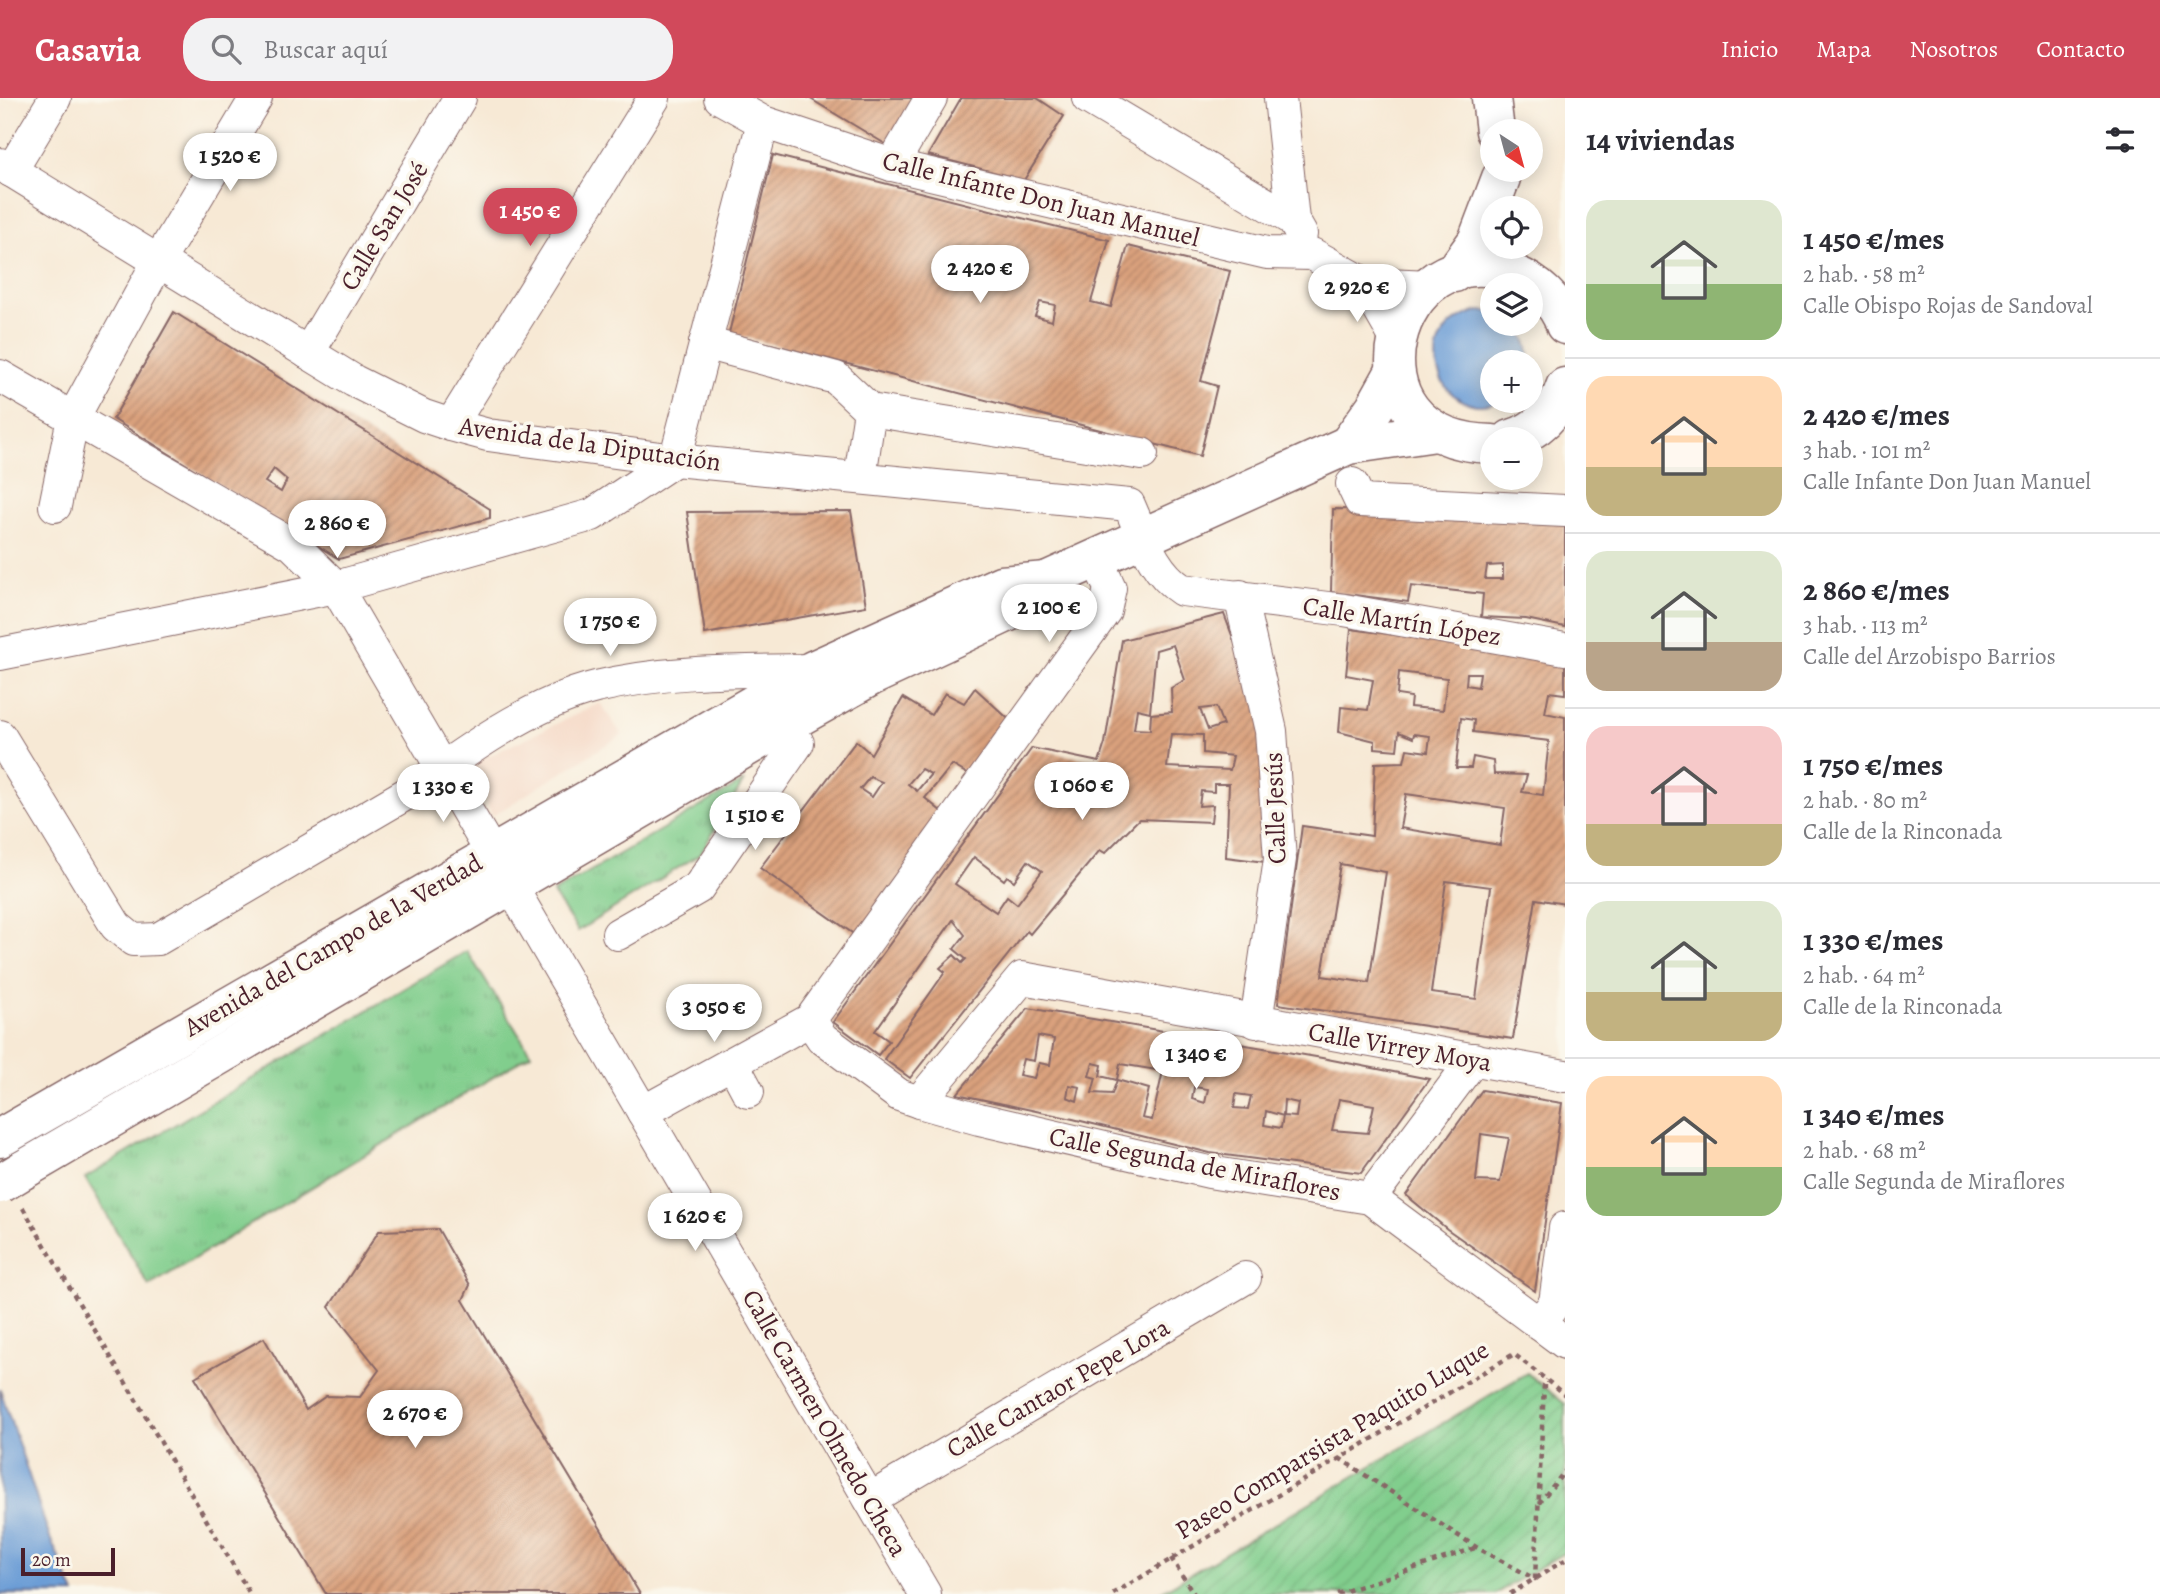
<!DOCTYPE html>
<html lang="es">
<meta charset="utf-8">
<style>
:root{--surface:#fff;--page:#f2f2f3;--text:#2b2b33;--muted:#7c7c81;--line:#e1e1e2;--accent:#d1495b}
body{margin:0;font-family:Alegreya,serif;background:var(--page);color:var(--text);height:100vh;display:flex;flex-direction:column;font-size:26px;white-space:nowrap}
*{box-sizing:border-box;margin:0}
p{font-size:23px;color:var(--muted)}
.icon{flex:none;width:38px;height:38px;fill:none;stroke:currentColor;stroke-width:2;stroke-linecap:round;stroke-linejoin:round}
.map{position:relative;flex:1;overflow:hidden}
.side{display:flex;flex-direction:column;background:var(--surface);width:595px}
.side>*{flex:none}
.needle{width:46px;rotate:144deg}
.controls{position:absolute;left:1480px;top:21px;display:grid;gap:14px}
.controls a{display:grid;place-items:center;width:63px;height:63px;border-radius:50%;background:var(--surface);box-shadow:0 4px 18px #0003;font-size:35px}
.scale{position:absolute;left:21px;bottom:18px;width:94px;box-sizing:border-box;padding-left:7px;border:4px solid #4a1f2b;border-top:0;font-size:19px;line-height:24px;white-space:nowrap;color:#4a1f2b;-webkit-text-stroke:5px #fbf7ec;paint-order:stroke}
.price{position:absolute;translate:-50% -60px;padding:0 16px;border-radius:24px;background:#fff;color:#222;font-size:23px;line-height:46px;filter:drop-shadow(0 2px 4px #0008)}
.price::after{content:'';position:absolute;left:50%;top:42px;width:21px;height:16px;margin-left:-10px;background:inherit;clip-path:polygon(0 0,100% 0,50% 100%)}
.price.selected{background:var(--accent);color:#fff}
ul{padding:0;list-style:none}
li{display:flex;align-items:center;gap:21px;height:175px;padding:0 21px}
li+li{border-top:2px solid var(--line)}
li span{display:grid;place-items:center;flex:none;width:196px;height:140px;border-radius:21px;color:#555}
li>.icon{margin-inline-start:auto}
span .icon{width:84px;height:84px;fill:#fffc;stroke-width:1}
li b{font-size:30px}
h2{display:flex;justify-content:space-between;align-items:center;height:84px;padding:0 21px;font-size:30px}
header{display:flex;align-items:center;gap:42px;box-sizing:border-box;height:98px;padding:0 35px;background:var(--accent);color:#fff}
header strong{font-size:33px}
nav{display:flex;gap:38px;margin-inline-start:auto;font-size:24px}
.search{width:490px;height:63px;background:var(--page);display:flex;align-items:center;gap:18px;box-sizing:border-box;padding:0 24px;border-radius:28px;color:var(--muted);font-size:26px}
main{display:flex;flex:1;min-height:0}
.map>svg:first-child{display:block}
.built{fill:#f4d3c0}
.grass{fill:url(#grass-tufts);stroke:#66765c;stroke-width:2}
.garden{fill:url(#garden-furrows);stroke:#66765c;stroke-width:2}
.water{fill:#6c9dd6;stroke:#5b5e80;stroke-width:2}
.building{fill:url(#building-hatch);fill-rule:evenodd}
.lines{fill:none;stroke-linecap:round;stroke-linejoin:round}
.minor-casing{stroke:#876666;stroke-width:34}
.major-casing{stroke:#876666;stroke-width:41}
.path{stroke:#876666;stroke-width:4.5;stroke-dasharray:5 5;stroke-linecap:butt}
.minor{stroke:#fff;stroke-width:32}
.major{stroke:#fff;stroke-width:38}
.major-bridge-casing{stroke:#876666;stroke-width:41;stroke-linecap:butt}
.major-bridge{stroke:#fff;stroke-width:38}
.labels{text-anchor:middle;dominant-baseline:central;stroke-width:7;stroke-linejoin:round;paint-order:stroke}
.street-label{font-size:26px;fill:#4a1f2b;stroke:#fbf7ec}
</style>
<header>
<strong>Casavia</strong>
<div class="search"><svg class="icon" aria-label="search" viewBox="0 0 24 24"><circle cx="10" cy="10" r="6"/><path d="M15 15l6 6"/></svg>Buscar aquí</div>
<nav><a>Inicio</a><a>Mapa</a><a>Nosotros</a><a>Contacto</a></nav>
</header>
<main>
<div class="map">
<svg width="1565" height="1496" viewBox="0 0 1565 1496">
<defs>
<pattern id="grass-tufts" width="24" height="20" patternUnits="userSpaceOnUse" patternTransform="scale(1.75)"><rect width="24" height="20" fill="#81ce8d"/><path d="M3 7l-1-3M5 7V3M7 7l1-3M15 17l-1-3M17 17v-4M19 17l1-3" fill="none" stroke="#71b07a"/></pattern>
<pattern id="garden-furrows" width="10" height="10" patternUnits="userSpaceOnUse" patternTransform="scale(1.75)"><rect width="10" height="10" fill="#81ce8d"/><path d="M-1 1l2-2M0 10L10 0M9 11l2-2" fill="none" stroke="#71b07a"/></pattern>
<pattern id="building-hatch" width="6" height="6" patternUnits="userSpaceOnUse" patternTransform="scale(1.75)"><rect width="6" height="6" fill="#daa17d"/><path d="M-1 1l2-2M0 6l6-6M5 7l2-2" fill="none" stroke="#b38367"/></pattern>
</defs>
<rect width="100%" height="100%" fill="#fbf7ec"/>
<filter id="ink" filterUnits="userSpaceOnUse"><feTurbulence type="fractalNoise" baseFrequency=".0143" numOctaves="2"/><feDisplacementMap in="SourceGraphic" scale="14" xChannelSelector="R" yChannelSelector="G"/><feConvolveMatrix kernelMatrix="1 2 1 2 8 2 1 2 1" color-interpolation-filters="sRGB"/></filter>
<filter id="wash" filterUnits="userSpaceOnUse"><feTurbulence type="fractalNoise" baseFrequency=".00686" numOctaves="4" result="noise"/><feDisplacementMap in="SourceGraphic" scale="28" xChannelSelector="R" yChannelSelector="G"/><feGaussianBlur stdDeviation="1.57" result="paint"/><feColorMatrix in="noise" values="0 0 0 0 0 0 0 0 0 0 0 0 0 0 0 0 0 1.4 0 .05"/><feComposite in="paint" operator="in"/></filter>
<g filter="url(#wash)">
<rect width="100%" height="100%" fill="#f7e9d5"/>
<!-- built -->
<path class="built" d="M600,605l22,32 -130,81 -22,-51z"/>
<!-- grass -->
<g class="grass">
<path d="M744,683l-44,73 -122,77 -25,-38z"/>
<path d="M467,853l64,103 -382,232 -64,-108z"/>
</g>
<!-- garden -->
<path class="garden" d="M1527,1275l38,31v148l-70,42h-338z"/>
<!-- water -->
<g class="water">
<path d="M1479,213l14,1v12h21c11,10 16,24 15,38h-36v39h6c-59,24 -96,-72 -20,-90z"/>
<path d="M0,1291l50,149 25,56h-75z"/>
</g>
<g id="blocks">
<!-- building -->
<g class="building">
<path d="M809,0h107l-29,47z"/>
<path d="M961,0h76l27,18 -40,64 -96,-25z"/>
<path d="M773,57l336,85 -18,62 20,5 17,-61 102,25 -29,110 16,5 -17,70 -471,-123zM1040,204l15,3 -3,16 -17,-5z"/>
<path d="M174,214l316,197v9l-151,41 -226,-140zM274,371l13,11 -6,12 -16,-10zM364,410l14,9 -9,14 -14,-9z"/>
<path d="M1333,411l162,2 70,6v110l-39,-8 -45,-2 2,-23 -72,-8 -3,16 -77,-10zM1503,467v14h-18l2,-13z"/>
<path d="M851,413l15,95 -161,28 -18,-122z"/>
<path d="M1224,516l43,116 7,133 -48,-6 3,-73h-15v8l-13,-1 -2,15 14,-1 -2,17 -72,-3 -34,34 -5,-3 -70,84 -3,-3 -117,147 -26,-19 61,-87 -5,-4 14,-13 8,8 4,-4 -12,-10 11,-14 -12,-15 -78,111 14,10 -11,14 -45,-33 199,-274 67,14 6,-19 17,-103zM1173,547l12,35 -14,8 1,24 -21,2 -1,16 -16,-1 3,-20 13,3 6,-62zM1216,609l7,18 -15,5 -8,-21zM1171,636l32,1v18l30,3 -3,14 -63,-3zM974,759l30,23 3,-4 7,5 14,-20 14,10 -25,33 -10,-8 -11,16 -41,-28z"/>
<path d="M1351,531l214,29v36l-16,-2 -4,21 20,4v187l-29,-5 -23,140 -235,-35 24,-178 70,10 3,-73 29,-1 3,-13 21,3 2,-16 -16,-2 -1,4 -14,-6 -2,18 -22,-2v-7l-36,-9 2,-25 27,3 5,-30 -27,-5zM1399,574l48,6 -4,32 -33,-3 1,-10 -14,-2zM1467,575h13l-2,14 -12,-2zM1461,620l13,2 -1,12 76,9 -6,54 -21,-3 5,-17 -33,-1 -1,-13 -20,-4 -2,11h-15zM1406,696l99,14 -5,37 -100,-17zM1340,766l46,8 -17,111 -47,-7zM1446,783l45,6 -15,112 -45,-6z"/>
<path d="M975,590l42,39 -39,53 -26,-15 -27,33 23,19 -90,120 -98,-69 96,-127 15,13 32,-56 28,17 14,-22 19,10zM921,671l10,5 -14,17 -9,-7zM870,679l12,5 -10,15 -12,-8z"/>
<path d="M1028,910l294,50 107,21 -68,94 -151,-20 -137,-34 -116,-25zM1038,938l16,3 -4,26 -11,-2 -5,15 -15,-3 4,-16 11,2zM1093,965l9,2 -2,11 17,4 3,-16 43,7 -11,49 -10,-2 7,-29 -32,-9 -5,14 -20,-1 4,-15 -7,-2zM1069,987l11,2 -3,14 -10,-4zM1194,989l14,2 -3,14 -13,-4zM1236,996l15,2 -3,13 -14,-1zM1339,1001l35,6 -6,28 -36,-3zM1284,1002l14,3 -2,14 -13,-1 -2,12 -17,-3 2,-14 17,5z"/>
<path d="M1482,992l80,13 -27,188 -88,-62 -41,-34zM1481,1036l28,4 -9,44 -24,-1z"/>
<path d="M438,1131l32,56 -7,15 177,294h-314l-131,-217 69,-39 42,72 20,-14 34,1 19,-27 -50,-63 50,-76z"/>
</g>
</g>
</g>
<g filter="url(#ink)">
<use href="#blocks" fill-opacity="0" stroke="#876666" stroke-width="2"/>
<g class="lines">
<!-- minor casing -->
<g class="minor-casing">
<g id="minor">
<path d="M720,0l43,24 129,43 375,88 45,1 52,29 66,3"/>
<path d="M1088,0l205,122"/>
<path d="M1280,0l13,122 8,14"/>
<path d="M0,66l354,217 70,35 27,9 37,10 187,25 454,45c14,31 23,66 53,85l162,20 221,39"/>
<path d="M892,67l39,-67"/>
<path d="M11,73l44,-73"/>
<path d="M1364,185l32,56"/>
<path d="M705,245l131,35 34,32 272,44"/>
<path d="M308,255l152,-255"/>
<path d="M0,278l293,169 43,42 589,1007"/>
<path d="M451,327l203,-327"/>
<path d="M860,379l10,-67"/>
<path d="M1352,386l8,17 205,10"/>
<path d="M55,408l18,-88 85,-156 98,-164"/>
<path d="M1240,498l31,135 9,128 -24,163"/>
<path d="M0,556l336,-67 256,-72 83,-55 88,-338"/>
<path d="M0,638l116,190 17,14 25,-1 248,-145c54,-39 125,-91 190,-107 71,-17 144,-16 217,-17"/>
<path d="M618,836l80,-46 100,-145 -12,-19"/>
<path d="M810,922l12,18 77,57 20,7 60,17 230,53 161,26 195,145"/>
<path d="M733,966l15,28"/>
<path d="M919,1004l103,-124 543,98"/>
<path d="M643,1014l167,-92 295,-409 5,-23 -14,-30"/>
<path d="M1370,1100l104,-139"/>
<path d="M1539,1226l16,-21 10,-75"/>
<path d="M870,1401l375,-221"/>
</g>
</g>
<!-- major casing -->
<g class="major-casing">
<g id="major">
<path d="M1491,0l4,33"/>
<path d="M1454,175l23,-32 24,-63"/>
<path d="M1511,341c25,-7 46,-27 54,-52"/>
<path d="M1493,346c-163,-3 -99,-219 21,-170 22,9 44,28 51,51"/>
<path d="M1348,347l27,-38 20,-36"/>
<path d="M0,1040l813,-468 188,-85 45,-4"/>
<path d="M23,1072l763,-446 84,-47 143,-67 33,-29 302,-136 88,-13"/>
</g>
</g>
<!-- path -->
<g class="path">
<path d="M23,1110l227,386"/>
<path d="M1339,1360l137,89 59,32 9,-194 3,-5"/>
<path d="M1539,1405l26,-32"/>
<path d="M1171,1460l23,36"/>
<path d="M1113,1496l401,-240 51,41"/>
<path d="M1337,1496l138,-46"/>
<path d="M1510,1496l55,-34"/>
</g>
<!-- minor -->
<use href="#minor" class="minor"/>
<!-- major -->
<use href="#major" class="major"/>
<!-- major-bridge casing -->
<g class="major-bridge-casing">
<path id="major-bridge" d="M0,1086l23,-14"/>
</g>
<!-- major-bridge -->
<use href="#major-bridge" class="major-bridge"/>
</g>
</g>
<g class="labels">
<!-- street labels -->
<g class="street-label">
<text transform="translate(1041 101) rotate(14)">Calle Infante Don Juan Manuel</text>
<text transform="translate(384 128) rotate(-59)">Calle San José</text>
<text transform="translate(590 346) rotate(8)">Avenida de la Diputación</text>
<text transform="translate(1402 523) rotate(9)">Calle Martín López</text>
<text transform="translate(1275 710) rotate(-92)">Calle Jesús</text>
<text transform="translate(333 847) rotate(-30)">Avenida del Campo de la Verdad</text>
<text transform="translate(1400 949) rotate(10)">Calle Virrey Moya</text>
<text transform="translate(1195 1066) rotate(11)">Calle Segunda de Miraflores</text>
<text transform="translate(1058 1290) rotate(-30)">Calle Cantaor Pepe Lora</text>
<text transform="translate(825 1325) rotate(60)">Calle Carmen Olmedo Checa</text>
<text transform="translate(1332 1342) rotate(-31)">Paseo Comparsista Paquito Luque</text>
</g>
</g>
</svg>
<div class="controls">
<a><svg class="needle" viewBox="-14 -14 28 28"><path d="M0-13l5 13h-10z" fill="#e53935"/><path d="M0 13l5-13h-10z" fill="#7c7c81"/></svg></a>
<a><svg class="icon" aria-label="locate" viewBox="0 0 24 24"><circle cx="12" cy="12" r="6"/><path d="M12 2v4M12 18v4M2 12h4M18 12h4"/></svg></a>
<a><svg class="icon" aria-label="layers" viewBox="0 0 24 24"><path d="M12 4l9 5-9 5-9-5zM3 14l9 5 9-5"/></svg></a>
<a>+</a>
<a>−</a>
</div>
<div class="scale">20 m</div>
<b class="price" style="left:230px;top:95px">1 520 €</b>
<b class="price selected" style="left:530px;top:150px">1 450 €</b>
<b class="price" style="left:980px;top:207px">2 420 €</b>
<b class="price" style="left:1357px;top:226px">2 920 €</b>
<b class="price" style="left:337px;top:462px">2 860 €</b>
<b class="price" style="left:1049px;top:546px">2 100 €</b>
<b class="price" style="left:610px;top:560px">1 750 €</b>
<b class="price" style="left:1082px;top:724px">1 060 €</b>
<b class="price" style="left:443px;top:726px">1 330 €</b>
<b class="price" style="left:755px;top:754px">1 510 €</b>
<b class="price" style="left:714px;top:946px">3 050 €</b>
<b class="price" style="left:1196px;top:993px">1 340 €</b>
<b class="price" style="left:695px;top:1155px">1 620 €</b>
<b class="price" style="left:415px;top:1352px">2 670 €</b>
</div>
<section class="side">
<h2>14 viviendas<svg class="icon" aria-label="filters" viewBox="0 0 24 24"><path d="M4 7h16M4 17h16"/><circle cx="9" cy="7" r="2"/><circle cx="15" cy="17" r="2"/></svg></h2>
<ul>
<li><span style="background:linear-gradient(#dfe7d0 60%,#8fb573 0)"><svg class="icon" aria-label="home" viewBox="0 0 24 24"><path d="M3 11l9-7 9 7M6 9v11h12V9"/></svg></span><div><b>1 450 €/mes</b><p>2 hab. · 58 m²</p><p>Calle Obispo Rojas de Sandoval</p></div></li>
<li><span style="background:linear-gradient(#ffd9b3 65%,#c2b280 0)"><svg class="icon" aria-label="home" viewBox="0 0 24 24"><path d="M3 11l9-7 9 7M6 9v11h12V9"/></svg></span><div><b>2 420 €/mes</b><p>3 hab. · 101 m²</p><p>Calle Infante Don Juan Manuel</p></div></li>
<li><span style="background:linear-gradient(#dfe7d0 65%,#b9a48a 0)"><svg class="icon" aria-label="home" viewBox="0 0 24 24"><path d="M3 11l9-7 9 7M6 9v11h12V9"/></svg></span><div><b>2 860 €/mes</b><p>3 hab. · 113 m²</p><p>Calle del Arzobispo Barrios</p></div></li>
<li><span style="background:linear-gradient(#f6c9c9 70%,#c2b280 0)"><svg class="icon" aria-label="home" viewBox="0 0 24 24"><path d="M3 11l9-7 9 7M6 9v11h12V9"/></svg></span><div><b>1 750 €/mes</b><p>2 hab. · 80 m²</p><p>Calle de la Rinconada</p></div></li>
<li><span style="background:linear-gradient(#dfe7d0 65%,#c2b280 0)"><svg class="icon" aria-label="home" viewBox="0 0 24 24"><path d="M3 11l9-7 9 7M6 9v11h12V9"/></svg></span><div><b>1 330 €/mes</b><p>2 hab. · 64 m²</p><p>Calle de la Rinconada</p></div></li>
<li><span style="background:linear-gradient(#ffd9b3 65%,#8fb573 0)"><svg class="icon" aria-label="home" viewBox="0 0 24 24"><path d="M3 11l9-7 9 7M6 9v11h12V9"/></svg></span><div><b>1 340 €/mes</b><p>2 hab. · 68 m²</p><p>Calle Segunda de Miraflores</p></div></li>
</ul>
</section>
</main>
